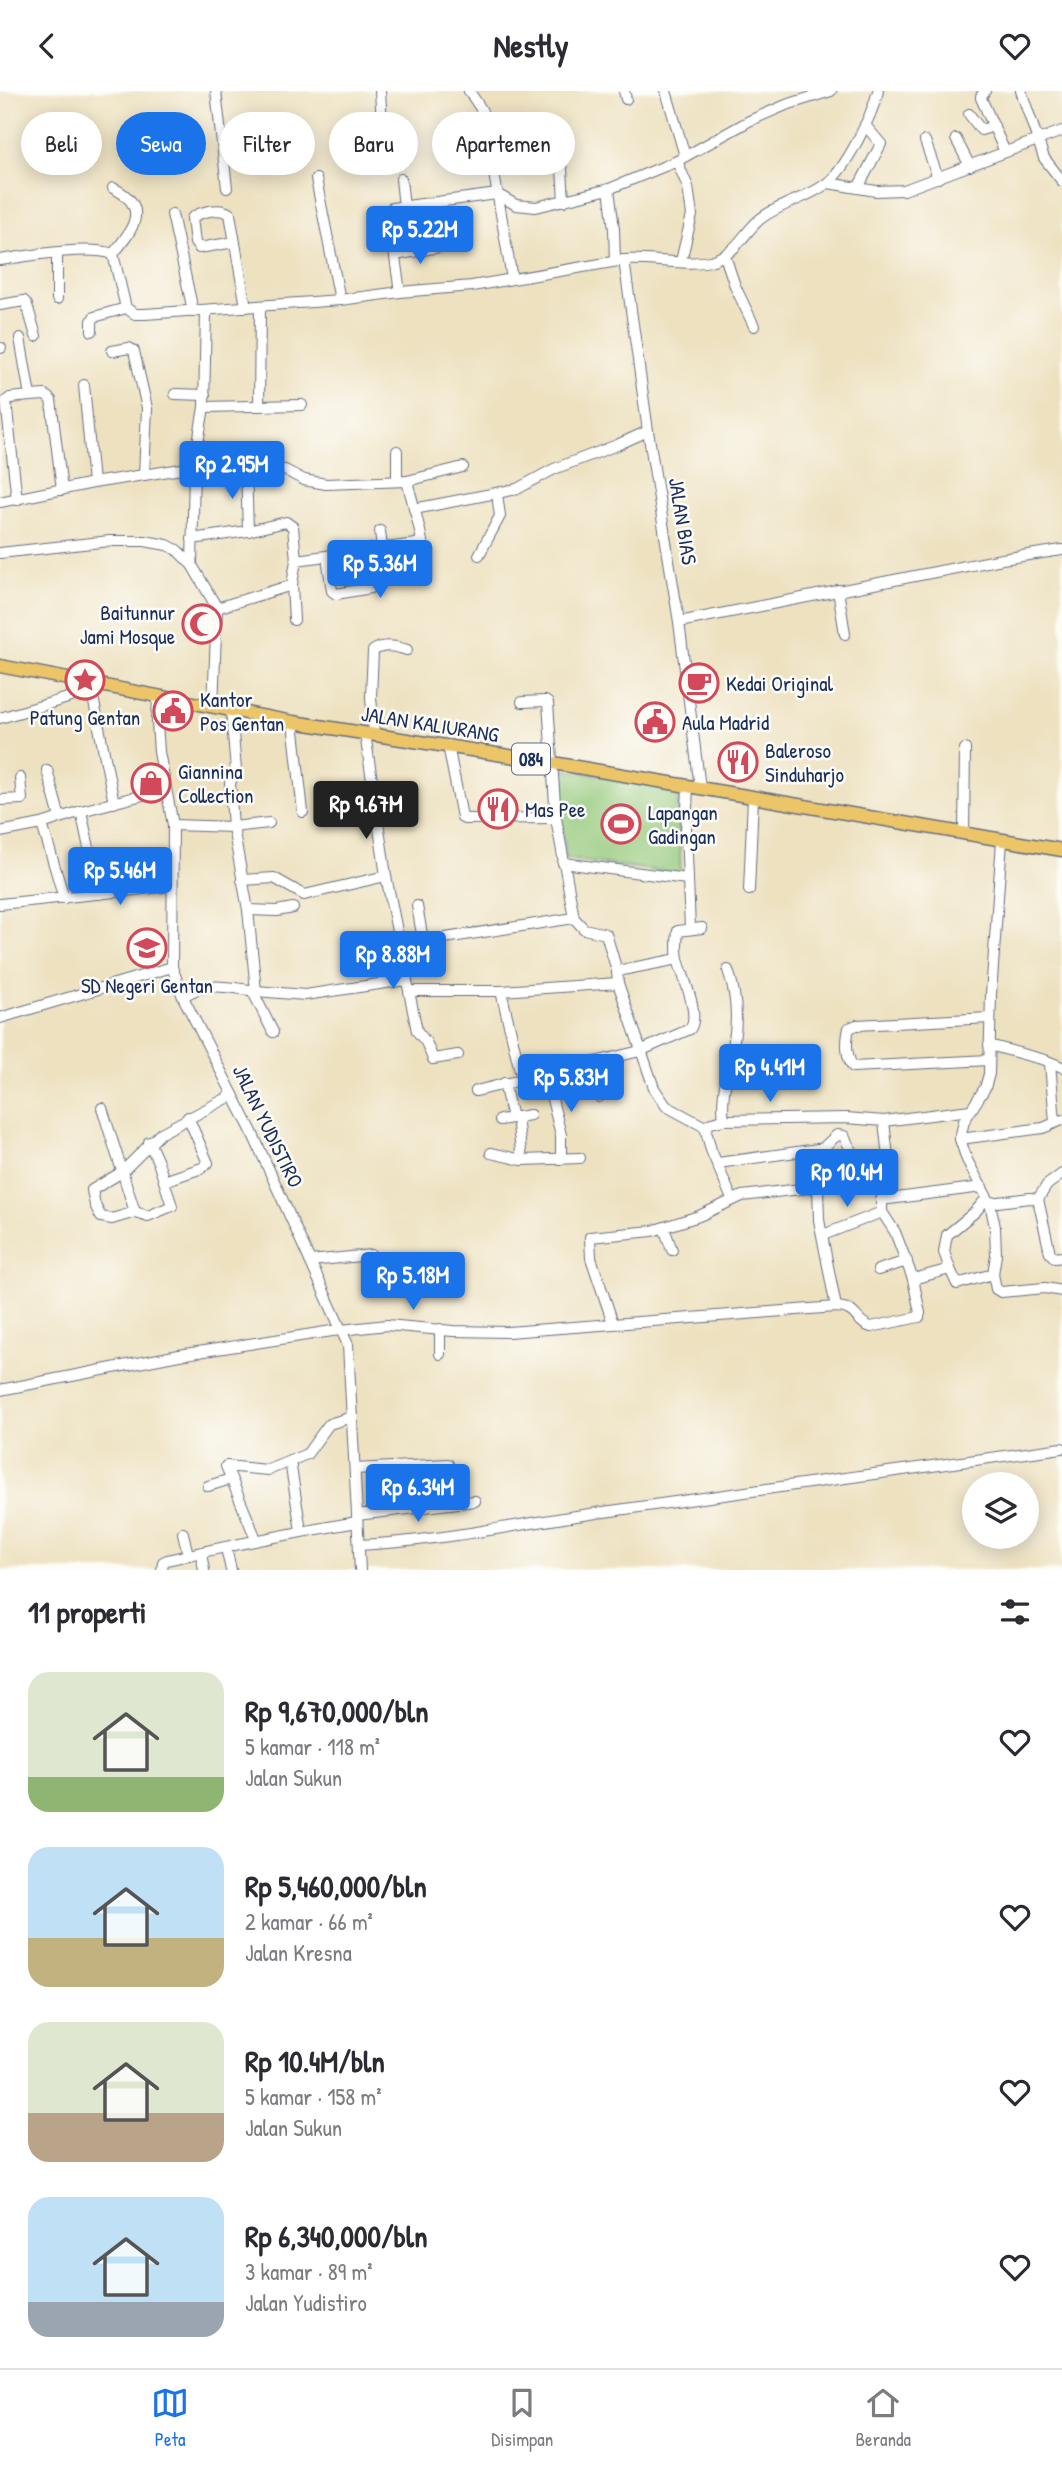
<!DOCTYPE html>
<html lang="id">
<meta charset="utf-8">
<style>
:root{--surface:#fff;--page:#f7f7f7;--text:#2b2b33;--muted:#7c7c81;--line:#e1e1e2;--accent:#1a73e8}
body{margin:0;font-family:"Patrick Hand",sans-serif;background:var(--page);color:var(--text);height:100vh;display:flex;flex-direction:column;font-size:26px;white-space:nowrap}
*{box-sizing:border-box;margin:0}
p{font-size:23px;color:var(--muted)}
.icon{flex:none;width:38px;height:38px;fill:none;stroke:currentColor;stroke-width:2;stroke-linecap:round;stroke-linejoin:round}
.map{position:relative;height:1479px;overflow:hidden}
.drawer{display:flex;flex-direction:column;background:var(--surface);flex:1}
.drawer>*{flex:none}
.hud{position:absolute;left:21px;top:21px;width:700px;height:63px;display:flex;gap:14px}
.buttons{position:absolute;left:962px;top:1381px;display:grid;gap:14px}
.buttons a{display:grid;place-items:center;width:77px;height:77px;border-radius:50%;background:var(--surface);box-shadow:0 4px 18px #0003;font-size:35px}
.price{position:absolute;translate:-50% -60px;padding:0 16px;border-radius:7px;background:var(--accent);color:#fff;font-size:23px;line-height:46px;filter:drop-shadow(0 2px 4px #0008)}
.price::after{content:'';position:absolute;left:50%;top:42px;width:21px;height:16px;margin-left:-10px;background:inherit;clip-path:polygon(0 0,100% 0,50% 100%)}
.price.active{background:#222;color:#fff}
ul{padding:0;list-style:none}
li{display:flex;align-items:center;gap:21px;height:175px;padding:0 28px}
li span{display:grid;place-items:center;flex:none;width:196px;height:140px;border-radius:21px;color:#555}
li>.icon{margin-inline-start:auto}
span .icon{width:84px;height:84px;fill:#fffc;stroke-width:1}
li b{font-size:30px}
h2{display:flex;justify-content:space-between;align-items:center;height:84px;padding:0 28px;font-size:30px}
.chip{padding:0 24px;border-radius:32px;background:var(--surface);box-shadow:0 4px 18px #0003;font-size:24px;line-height:63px}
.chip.active{background:var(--accent);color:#fff}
header{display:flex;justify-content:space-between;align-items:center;height:91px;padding:0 28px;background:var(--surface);font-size:32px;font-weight:800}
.tabs{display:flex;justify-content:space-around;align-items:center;height:98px;border-top:2px solid var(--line);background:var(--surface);font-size:19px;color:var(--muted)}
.tabs a{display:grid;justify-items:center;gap:4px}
.tabs .active{color:var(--accent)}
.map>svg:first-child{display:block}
.green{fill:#93c879;stroke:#577c6c;stroke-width:2}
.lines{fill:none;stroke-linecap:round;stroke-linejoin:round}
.minor-casing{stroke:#646d80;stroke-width:12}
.major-casing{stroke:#646d80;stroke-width:15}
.minor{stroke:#fff;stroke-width:10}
.major{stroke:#edc569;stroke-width:12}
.labels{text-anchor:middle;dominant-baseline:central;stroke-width:5;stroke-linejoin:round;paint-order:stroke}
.shield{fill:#fdfcf7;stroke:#5f6c8c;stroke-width:2}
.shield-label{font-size:19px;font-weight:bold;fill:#1b2f5e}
.street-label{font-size:21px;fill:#1b2f5e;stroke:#fdfcf7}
.poi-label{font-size:21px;fill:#1b2f5e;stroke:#fdfcf7;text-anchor:start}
</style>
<header><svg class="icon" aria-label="back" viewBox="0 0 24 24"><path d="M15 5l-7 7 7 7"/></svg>Nestly<svg class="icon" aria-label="heart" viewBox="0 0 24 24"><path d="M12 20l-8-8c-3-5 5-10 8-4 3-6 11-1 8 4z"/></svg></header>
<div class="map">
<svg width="1062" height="1479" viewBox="0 0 1062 1479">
<rect width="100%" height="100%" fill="#fdfcf7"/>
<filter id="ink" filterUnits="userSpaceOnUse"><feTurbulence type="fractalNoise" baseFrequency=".0143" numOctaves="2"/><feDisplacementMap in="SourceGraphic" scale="14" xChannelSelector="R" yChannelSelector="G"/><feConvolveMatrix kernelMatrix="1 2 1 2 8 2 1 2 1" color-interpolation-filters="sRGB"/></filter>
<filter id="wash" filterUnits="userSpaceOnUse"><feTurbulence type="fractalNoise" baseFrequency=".00686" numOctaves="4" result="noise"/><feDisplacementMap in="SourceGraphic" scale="28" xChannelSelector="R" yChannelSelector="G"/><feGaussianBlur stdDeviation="1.57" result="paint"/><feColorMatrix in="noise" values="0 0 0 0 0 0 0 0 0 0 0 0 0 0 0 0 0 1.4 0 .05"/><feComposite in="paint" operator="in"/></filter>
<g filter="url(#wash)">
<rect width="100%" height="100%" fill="#ede1c0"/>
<!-- green -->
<path class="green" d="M554,677l124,20 3,86 -115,-15z"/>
</g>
<g filter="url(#ink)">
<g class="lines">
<!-- minor casing -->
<g class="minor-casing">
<g id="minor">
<path d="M216,0l11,97"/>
<path d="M380,0l2,32"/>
<path d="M469,0l12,18 4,11 27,159"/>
<path d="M624,0l2,8"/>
<path d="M666,0l19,65"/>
<path d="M985,0l-4,5v2l24,54"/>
<path d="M1021,0l23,67 18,23"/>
<path d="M969,23l12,16 13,-4"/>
<path d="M956,48l14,27"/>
<path d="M925,50l13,37"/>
<path d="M677,70l11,26 4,28 -11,46"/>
<path d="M562,78l2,32"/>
<path d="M316,88l24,121"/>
<path d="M401,88l3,28"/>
<path d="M828,92l48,8 28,-1 158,-59"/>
<path d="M858,97l23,-44 -16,-19"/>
<path d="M609,98l5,40 1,32"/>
<path d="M172,123l21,97"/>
<path d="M235,151l-36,6 -4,-5 -3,-25c9,-7 29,-11 38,-4l16,93"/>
<path d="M57,162v46"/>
<path d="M113,163c20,-24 38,-48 0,-66"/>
<path d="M395,164l44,-8"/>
<path d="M725,165l10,30 19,40"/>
<path d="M0,169c27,-4 88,-15 113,-6l13,54 9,6h10l195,-14 60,-8 72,-6 152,-26c27,-2 63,6 86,1 27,-7 31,-25 49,-41 19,-16 47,-21 67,-36 20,-14 46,-69 52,-93"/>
<path d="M624,169l24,171 31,191 21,166"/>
<path d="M400,201l-11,-76v-5l3,-3 105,-14 19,11 20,2 73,-18 68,-28 72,-40 37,-16 45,-14"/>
<path d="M0,214l24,-4 3,4 9,31"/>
<path d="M92,240v-10l2,-4 32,-9"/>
<path d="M0,257h1"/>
<path d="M112,260l17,-3 5,3 13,57 -3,67"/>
<path d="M84,294l9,98"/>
<path d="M175,303l30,1"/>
<path d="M30,305l15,-1 6,5 11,90"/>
<path d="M259,314l1,-98"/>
<path d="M204,316l98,-2"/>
<path d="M246,378l2,62"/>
<path d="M397,390v-30"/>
<path d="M17,409l-11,-99 4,-3 20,-2 -10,-58"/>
<path d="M0,411l93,-19 101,-16 83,2 8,1 19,10 22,4 81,-3 56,-14"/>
<path d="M414,418l103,-20 37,-20 63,-24 31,-14"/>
<path d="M380,440l2,17"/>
<path d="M192,448l56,-8 38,-9 7,5 3,33 120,-16 5,-3"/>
<path d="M372,458l6,34"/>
<path d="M0,462l110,-12h35l22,4 10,5 15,15 25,43 -4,99"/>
<path d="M479,464l21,-39 -3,-22"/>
<path d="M327,466l5,34 4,3 35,-6 15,-11 37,-5c6,-18 -11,-71 -16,-91"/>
<path d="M192,474l2,-98 10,-60 2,-96"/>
<path d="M292,494l2,35"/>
<path d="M838,499l7,44"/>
<path d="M217,517l75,-23 4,-25"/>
<path d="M679,531l323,-63 60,-9"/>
<path d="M92,601l22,111"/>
<path d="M158,605l-1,26 2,30 14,73 -1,142 11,30 68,133 97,215 12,225"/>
<path d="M522,611l23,-1 3,2 8,115 18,100 10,11 22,5 11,37 1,12 36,105 12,18 39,21 6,23 21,49"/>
<path d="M0,627l95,-28"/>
<path d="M293,631l10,90"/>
<path d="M365,642l21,143 31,155 9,11 7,17 25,-4"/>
<path d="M374,643l-3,-37 2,-46c10,-8 23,-5 34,-1"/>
<path d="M448,654l14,72 2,2 92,-1"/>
<path d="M47,679l13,48"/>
<path d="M688,695l-2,44 4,99"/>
<path d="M0,709l22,-1 -2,-21"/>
<path d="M81,720l18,83"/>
<path d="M42,733l22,74"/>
<path d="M173,734l60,2 -3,-44 6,-13 -5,-60"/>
<path d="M0,741l42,-8 39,-13 85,-22"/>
<path d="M964,743l1,-85"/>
<path d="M1002,750l-11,153 -2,80 -4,14 -21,33 -4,18 7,21 23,43 5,24 1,28 -3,19 3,15 5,3 44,-4 17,3"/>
<path d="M563,772l124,16"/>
<path d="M242,789l32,-2 30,17 82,-19"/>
<path d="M749,799l4,-92"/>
<path d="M0,813l172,-18"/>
<path d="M417,815l6,34"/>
<path d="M248,819l29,1 16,-3"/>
<path d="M400,854l174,-27"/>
<path d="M617,880l61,-12"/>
<path d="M252,899l21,42"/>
<path d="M256,900l49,4 101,-15"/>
<path d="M409,900h92l117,-8"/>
<path d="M501,900l21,88"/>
<path d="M183,906c22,-17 48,-9 73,-6l-8,-81 -15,-83 36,-4"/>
<path d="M0,927l172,-51"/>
<path d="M989,954l56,15 17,7"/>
<path d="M989,969l-136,7c-7,-11 -7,-26 -4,-39l8,-3 133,-7"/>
<path d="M1050,972l5,59"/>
<path d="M587,974l12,32"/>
<path d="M546,984l15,60v24"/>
<path d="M504,992l8,35"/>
<path d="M476,1000l164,-40 50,-22c11,-15 -8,-53 -12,-70 -2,-10 -1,-19 0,-28l24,-3"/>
<path d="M102,1017l33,104"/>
<path d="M517,1026l5,43"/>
<path d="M500,1029l30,-5"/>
<path d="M724,1029c-4,-28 6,-52 10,-80 4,-24 2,-47 -6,-70"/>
<path d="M884,1030l5,46 -5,11"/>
<path d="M705,1036l6,-4 13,-3 122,-2 38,3 86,-11"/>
<path d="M960,1048l83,-11 19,-8"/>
<path d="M149,1051l9,20 14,44 -24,10 -13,-4 -23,7 -11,-2 -6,-12 -3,-15 30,-18 39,-39 72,-38"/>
<path d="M491,1062l31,7 58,-2"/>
<path d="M718,1072l107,-15"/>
<path d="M164,1090l38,-13 6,-5 -20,-46"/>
<path d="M1038,1108l12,54 5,5 7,-1"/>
<path d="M881,1109l101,-13"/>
<path d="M990,1112l40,-5 8,1 9,-14 15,-11"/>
<path d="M664,1137l8,22"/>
<path d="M823,1144l59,-23"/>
<path d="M310,1170l61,-6"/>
<path d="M950,1178l-6,-17 3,-17 28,-23 11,-13"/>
<path d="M878,1179l29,-9"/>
<path d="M836,1216l-17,-87 -1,-33 8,-42 11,-10 7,1c9,21 21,31 40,42l-2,10v24l13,20 18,47 37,-10 7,15 36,-10"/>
<path d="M613,1232l-22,-65 -1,-21 62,-6 47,-15 43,-20 76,-9"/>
<path d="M440,1263v-25"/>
<path d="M0,1299l179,-35 153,-24 55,-6 66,6 55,1 328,-25c23,1 18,15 35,20l48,-10 1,-4 -7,-34"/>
<path d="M290,1370l11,70"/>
<path d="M355,1378l93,-5"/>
<path d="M208,1395l23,-7"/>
<path d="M357,1424l118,-14"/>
<path d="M183,1442l5,22"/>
<path d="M256,1448l-30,-73 42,4 39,-16 22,-30 23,-7"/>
<path d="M359,1454c85,-4 168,-23 252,-34 150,-21 301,-43 451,-63"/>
<path d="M226,1457l5,22"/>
<path d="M201,1462l3,17"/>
<path d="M162,1479l1,-8 4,-2c63,-15 126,-27 190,-38"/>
</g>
</g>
<!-- major casing -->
<g class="major-casing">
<path id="major" d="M0,575l293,56 254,40 515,88"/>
</g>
<!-- minor -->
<use href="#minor" class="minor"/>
<!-- major -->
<use href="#major" class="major"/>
</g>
</g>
<!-- icons -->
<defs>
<g id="mosque-ring" transform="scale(2.0125)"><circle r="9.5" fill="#fdfcf7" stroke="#d1495b" stroke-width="1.5"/><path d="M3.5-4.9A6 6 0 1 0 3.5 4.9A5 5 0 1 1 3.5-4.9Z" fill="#d1495b"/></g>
<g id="sight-ring" transform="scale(2.0125)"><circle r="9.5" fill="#fdfcf7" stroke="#d1495b" stroke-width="1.5"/><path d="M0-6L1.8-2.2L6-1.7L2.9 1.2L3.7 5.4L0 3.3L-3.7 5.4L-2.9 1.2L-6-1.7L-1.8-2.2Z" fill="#d1495b"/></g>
<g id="cafe-ring" transform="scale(2.0125)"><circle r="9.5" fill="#fdfcf7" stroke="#d1495b" stroke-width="1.5"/><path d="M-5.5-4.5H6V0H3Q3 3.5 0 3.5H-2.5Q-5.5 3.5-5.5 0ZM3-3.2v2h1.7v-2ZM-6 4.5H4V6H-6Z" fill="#d1495b"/></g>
<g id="civic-ring" transform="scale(2.0125)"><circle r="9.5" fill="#fdfcf7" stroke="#d1495b" stroke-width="1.5"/><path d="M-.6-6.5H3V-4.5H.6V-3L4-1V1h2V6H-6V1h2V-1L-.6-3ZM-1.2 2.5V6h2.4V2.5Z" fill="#d1495b"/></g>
<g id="restaurant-ring" transform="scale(2.0125)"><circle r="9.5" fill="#fdfcf7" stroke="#d1495b" stroke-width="1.5"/><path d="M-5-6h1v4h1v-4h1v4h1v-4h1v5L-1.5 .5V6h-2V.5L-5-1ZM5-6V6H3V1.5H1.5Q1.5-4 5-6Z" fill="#d1495b"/></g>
<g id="shop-ring" transform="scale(2.0125)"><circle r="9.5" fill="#fdfcf7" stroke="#d1495b" stroke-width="1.5"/><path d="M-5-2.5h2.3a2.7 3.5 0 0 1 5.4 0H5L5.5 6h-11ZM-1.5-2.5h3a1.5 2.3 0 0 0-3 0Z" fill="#d1495b"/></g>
<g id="stadium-ring" transform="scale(2.0125)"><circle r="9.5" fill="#fdfcf7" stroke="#d1495b" stroke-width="1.5"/><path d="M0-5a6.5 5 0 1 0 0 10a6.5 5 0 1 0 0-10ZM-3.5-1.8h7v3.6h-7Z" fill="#d1495b"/></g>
<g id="school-ring" transform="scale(2.0125)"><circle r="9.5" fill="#fdfcf7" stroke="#d1495b" stroke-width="1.5"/><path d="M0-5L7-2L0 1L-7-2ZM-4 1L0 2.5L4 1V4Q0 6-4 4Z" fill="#d1495b"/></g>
</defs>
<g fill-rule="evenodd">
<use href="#mosque-ring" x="202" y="533"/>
<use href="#sight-ring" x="85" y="589"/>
<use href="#cafe-ring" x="699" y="592"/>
<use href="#civic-ring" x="173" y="620"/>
<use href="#civic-ring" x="655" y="631"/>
<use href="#restaurant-ring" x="738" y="671"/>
<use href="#shop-ring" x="151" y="692"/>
<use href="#restaurant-ring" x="498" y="718"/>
<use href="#stadium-ring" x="621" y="733"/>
<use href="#school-ring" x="147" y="857"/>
</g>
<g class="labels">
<!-- shield labels -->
<rect class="shield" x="512" y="652.5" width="38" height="31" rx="5"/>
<g class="shield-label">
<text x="531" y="668">084</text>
</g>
<!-- street labels -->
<g class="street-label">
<text transform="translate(683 430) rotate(81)">JALAN BIAS</text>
<text transform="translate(430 633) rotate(9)">JALAN KALIURANG</text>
<text transform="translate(268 1035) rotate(64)">JALAN YUDISTIRO</text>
</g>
<!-- poi labels -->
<g class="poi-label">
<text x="175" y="521" text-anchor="end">Baitunnur<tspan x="175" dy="24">Jami Mosque</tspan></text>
<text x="726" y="592">Kedai Original</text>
<text x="200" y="608">Kantor<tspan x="200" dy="24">Pos Gentan</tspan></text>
<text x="85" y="626" text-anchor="middle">Patung Gentan</text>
<text x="682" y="631">Aula Madrid</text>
<text x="765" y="659">Baleroso<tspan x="765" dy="24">Sinduharjo</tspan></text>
<text x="178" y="680">Giannina<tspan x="178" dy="24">Collection</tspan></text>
<text x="525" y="718">Mas Pee</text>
<text x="648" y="721">Lapangan<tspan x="648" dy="24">Gadingan</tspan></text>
<text x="147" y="894" text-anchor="middle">SD Negeri Gentan</text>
</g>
</g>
</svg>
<div class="buttons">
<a><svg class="icon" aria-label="layers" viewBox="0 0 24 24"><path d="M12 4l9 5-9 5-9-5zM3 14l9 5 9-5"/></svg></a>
</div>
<b class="price" style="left:420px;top:175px">Rp 5.22M</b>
<b class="price" style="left:232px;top:410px">Rp 2.95M</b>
<b class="price" style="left:380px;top:509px">Rp 5.36M</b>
<b class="price active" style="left:366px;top:750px">Rp 9.67M</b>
<b class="price" style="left:120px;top:816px">Rp 5.46M</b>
<b class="price" style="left:393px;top:900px">Rp 8.88M</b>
<b class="price" style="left:770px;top:1013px">Rp 4.41M</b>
<b class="price" style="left:571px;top:1023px">Rp 5.83M</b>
<b class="price" style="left:847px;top:1118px">Rp 10.4M</b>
<b class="price" style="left:413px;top:1221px">Rp 5.18M</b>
<b class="price" style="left:418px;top:1433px">Rp 6.34M</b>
<div class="hud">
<a class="chip">Beli</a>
<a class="chip active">Sewa</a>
<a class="chip">Filter</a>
<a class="chip">Baru</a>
<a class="chip">Apartemen</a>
</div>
</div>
<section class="drawer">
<h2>11 properti<svg class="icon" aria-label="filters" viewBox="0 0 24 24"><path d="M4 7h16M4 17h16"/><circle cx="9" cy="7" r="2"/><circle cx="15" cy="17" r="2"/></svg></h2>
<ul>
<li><span style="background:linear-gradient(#dfe7d0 75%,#8fb573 0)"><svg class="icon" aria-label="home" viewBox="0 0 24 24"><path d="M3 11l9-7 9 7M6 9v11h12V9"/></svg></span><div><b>Rp 9,670,000/bln</b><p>5 kamar · 118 m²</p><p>Jalan Sukun</p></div><svg class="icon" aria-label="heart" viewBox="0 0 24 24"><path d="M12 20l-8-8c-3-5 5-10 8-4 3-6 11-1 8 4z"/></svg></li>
<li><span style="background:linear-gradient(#bfe0f5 65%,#c2b280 0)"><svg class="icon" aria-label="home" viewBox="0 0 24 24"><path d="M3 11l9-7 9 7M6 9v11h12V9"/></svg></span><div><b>Rp 5,460,000/bln</b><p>2 kamar · 66 m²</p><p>Jalan Kresna</p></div><svg class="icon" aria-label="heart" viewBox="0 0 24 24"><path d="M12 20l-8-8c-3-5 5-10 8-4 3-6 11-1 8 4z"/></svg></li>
<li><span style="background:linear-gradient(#dfe7d0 65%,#b9a48a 0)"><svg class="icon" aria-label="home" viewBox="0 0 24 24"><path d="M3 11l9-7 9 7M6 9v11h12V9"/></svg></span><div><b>Rp 10.4M/bln</b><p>5 kamar · 158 m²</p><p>Jalan Sukun</p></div><svg class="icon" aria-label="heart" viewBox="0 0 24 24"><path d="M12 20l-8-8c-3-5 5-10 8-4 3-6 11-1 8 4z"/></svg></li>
<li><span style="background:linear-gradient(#bfe0f5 75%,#9aa5b1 0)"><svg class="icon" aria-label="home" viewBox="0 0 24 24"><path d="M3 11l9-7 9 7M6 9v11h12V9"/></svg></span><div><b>Rp 6,340,000/bln</b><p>3 kamar · 89 m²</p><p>Jalan Yudistiro</p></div><svg class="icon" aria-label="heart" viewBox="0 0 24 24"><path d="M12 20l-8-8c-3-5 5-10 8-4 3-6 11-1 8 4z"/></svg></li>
</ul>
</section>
<nav class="tabs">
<a class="active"><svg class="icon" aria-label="map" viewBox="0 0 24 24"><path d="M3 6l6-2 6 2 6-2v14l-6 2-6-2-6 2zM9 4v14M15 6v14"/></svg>Peta</a>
<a><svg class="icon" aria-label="saved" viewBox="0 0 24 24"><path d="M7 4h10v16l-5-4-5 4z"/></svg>Disimpan</a>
<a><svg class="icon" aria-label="home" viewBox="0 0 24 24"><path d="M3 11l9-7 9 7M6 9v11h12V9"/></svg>Beranda</a>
</nav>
